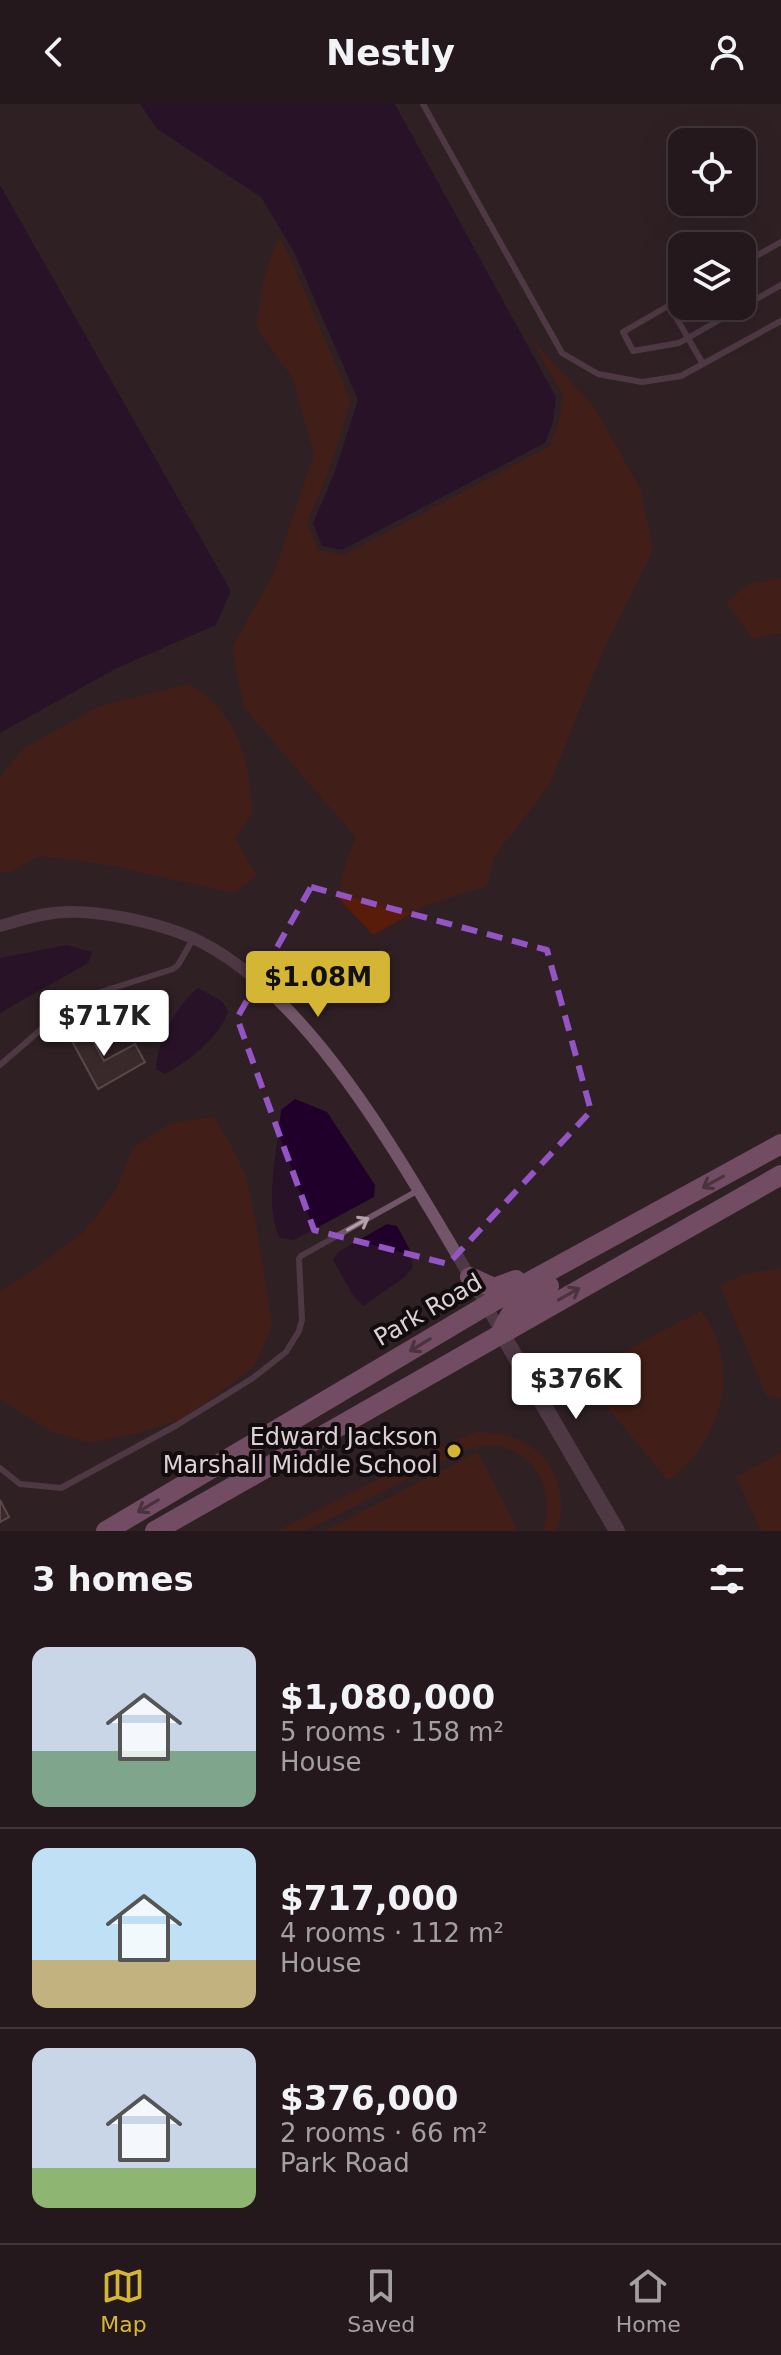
<!DOCTYPE html>
<meta charset="utf-8">
<style>
:root{--surface:#24181c;--page:#302529;--text:#f1f3f6;--muted:#a3a0a3;--line:#41373b;--accent:#d5b534}
body{margin:0;font-family:"DejaVu Sans",sans-serif;background:var(--page);color:var(--text);height:100vh;display:flex;flex-direction:column;font-size:30px;white-space:nowrap}
*{box-sizing:border-box;margin:0}
p{font-size:26px;color:var(--muted)}
.icon{flex:none;width:44px;height:44px;fill:none;stroke:currentColor;stroke-width:2;stroke-linecap:round;stroke-linejoin:round}
.map{position:relative;height:1427px;overflow:hidden}
.sheet{display:flex;flex-direction:column;background:var(--surface);flex:1}
.sheet>*{flex:none}
.controls{position:absolute;left:668px;top:24px;display:grid;gap:16px}
.controls a{display:grid;place-items:center;width:88px;height:88px;border-radius:16px;background:var(--surface);box-shadow:0 8px 32px #0002,0 0 0 2px var(--line);font-size:40px}
.price{position:absolute;translate:-50% -68px;padding:0 18px;border-radius:8px;background:#fff;color:#222;font-size:26px;line-height:52px;filter:drop-shadow(0 2px 4px #0008)}
.price::after{content:'';position:absolute;left:50%;top:48px;width:24px;height:18px;margin-left:-12px;background:inherit;clip-path:polygon(0 0,100% 0,50% 100%)}
.price.selected{background:var(--accent);color:#111}
ul{padding:0;list-style:none}
li{display:flex;align-items:center;gap:24px;height:200px;padding:0 32px}
li+li{border-top:2px solid var(--line)}
li span{display:grid;place-items:center;flex:none;width:224px;height:160px;border-radius:16px;color:#555}
li>.icon{margin-inline-start:auto}
span .icon{width:96px;height:96px;fill:#fffc;stroke-width:1}
li b{font-size:34px}
h2{display:flex;justify-content:space-between;align-items:center;height:96px;padding:0 32px;font-size:34px}
header{display:flex;justify-content:space-between;align-items:center;height:104px;padding:0 32px;background:var(--surface);font-size:36px;font-weight:700}
.dock{display:flex;justify-content:space-around;align-items:center;height:112px;border-top:2px solid var(--line);background:var(--surface);font-size:22px;color:var(--muted)}
.dock a{display:grid;justify-items:center;gap:4px}
.dock .selected{color:var(--accent)}
.map>svg:first-child{display:block}
.green{fill:#591b0a}
.water{fill:#20002a}
.building{fill:#473434;stroke:#8c7677;stroke-width:2}
.lines{fill:none;stroke-linecap:round;stroke-linejoin:round}
.service{stroke:#73556a;stroke-width:6}
.minor{stroke:#73556a;stroke-width:12}
.tertiary{stroke:#73556a;stroke-width:16}
.primary{stroke:#c182b0;stroke-width:20}
.oneway{stroke:#6a475f}
.oneway2{stroke:#b29faa}
.marked{fill:none;stroke:#9355c4;stroke-width:6;stroke-dasharray:16 10;stroke-linejoin:round}
.poi-dot{fill:#d5b534;stroke:#130c0e;stroke-width:3}
.labels{text-anchor:middle;dominant-baseline:central;stroke-width:8;stroke-linejoin:round;paint-order:stroke}
.street-label{font-size:24px;fill:#dcd1d4;stroke:#130c0e}
.poi-label{font-size:24px;fill:#dcd1d4;stroke:#130c0e;text-anchor:end}
</style>
<header><svg class="icon" aria-label="back" viewBox="0 0 24 24"><path d="M15 5l-7 7 7 7"/></svg>Nestly<svg class="icon" aria-label="person" viewBox="0 0 24 24"><circle cx="12" cy="8" r="4"/><path d="M4 21q1-7 8-7t8 7"/></svg></header>
<div class="map">
<svg width="781" height="1427" viewBox="0 0 781 1427">
<rect width="100%" height="100%" fill="#302025"/>
<!-- green -->
<g class="green">
<path d="M278,133l11,18 62,146 -23,72 -21,50 11,27 26,5 206,-109 9,-24 4,-26 -45,-82 18,30 58,63 47,83 12,60 -50,101 -53,133 -55,71 -8,31 -60,19 -54,30 -36,-38 9,-34 10,-26 -112,-129 -12,-60 42,-75 40,-118 -21,-76 -37,-53 8,-48z"/>
<path d="M781,474v55l-28,6 -27,-36 24,-20z"/>
<path d="M189,580c38,20 57,62 61,103 0,7 3,18 2,25 -3,9 -12,19 -17,27l22,36 -23,18 -132,-29 -63,-8 -29,16h-10v-95l24,-29 76,-42z"/>
<path d="M213,1013l11,15 22,44 10,48 16,101 -18,42 -71,52 -44,14 -49,10 -38,-11 -52,-33v-108l21,-12 63,-47 32,-42 17,-42 38,-25z"/>
<path d="M781,1164v131l-15,-4 -46,-110 25,-11z"/>
<path d="M701,1207c42,55 20,132 -33,169l-76,-91 4,-23z"/>
<path d="M477,1328c58,-1 97,41 80,99h-14c17,-54 -25,-101 -80,-80l-157,80h-29l174,-89z"/>
<path d="M478,1348l40,79h-194z"/>
<path d="M781,1349v78h-20l-25,-54z"/>
</g>
<!-- water -->
<g class="water">
<path d="M140,0h255l161,293 -3,25 -8,21 -203,107 -20,-4 -9,-23 21,-49 24,-74 -64,-148 -33,-55 -104,-68z"/>
<path d="M0,81l231,406 -15,34 -101,44 -115,64z"/>
<path d="M67,841l25,7 -4,11 -88,50v-55z"/>
<path d="M198,884l24,13 6,10c-8,26 -39,50 -63,63l-9,-5c1,-28 20,-63 42,-81z"/>
<path d="M295,995l32,13 48,73 -1,12 -80,43 -14,-2c-17,-31 -2,-92 1,-128z"/>
<path d="M387,1120l10,2 13,24 3,17 -8,10 -42,29 -9,-9 -21,-37 5,-8z"/>
</g>
<!-- building -->
<g class="building">
<path d="M83,919l21,38 31,-17 10,18 -47,27 -31,-57z"/>
<path d="M0,1396l9,17 -9,5z"/>
</g>
<g class="lines">
<!-- service -->
<g class="service">
<path d="M423,0l139,249 36,21 44,8 39,-6 100,-55"/>
<path d="M742,160l39,-22"/>
<path d="M682,194l-59,34 10,19 46,-8 102,-58"/>
<path d="M669,201l34,59"/>
<path d="M0,961l67,-58 18,-10 88,-28 5,-4 15,-26"/>
<path d="M0,1364l20,16 41,4 116,-63 76,-47 33,-26 13,-21 3,-11 -3,-61 2,-3 116,-65"/>
</g>
<!-- minor -->
<path class="minor" d="M0,822c16,-4 31,-10 47,-12 42,-8 116,9 154,28 98,50 178,182 233,274 23,39 46,77 67,116"/>
<!-- tertiary -->
<path class="tertiary" d="M501,1228l116,199"/>
<!-- primary -->
<g class="primary">
<path d="M470,1173l24,11 22,-8"/>
<path d="M503,1224l9,-16 37,-26"/>
<path d="M106,1427l381,-226 294,-161"/>
<path d="M155,1427l626,-356"/>
</g>
</g>
<!-- one-way arrows -->
<defs><path id="oneway-shaft" d="M-6 0H5M1.5-3L5.5 0L1.5 3" fill="none" stroke-width="1.6" stroke-linecap="round" stroke-linejoin="round" transform="scale(2)"/></defs>
<g class="oneway">
<use href="#oneway-shaft" transform="translate(713 1078) rotate(151)"/>
<use href="#oneway-shaft" transform="translate(569 1190) rotate(-29)"/>
<use href="#oneway-shaft" transform="translate(420 1241) rotate(149)"/>
<use href="#oneway-shaft" transform="translate(148 1402) rotate(149)"/>
</g>
<use class="oneway2" href="#oneway-shaft" transform="translate(358 1120) rotate(-29)"/>
<!-- marked area -->
<path d="M0 0H781V1427H0ZM311,783l236,63 44,161 -143,153 -134,-34 -77,-212z" fill="#302025" fill-opacity=".55" fill-rule="evenodd"/>
<path class="marked" d="M311,783l236,63 44,161 -143,153 -134,-34 -77,-212z"/>
<!-- markers -->
<circle class="poi-dot" cx="454" cy="1347" r="8"/>
<g class="labels">
<!-- street labels -->
<g class="street-label">
<text transform="translate(428 1206) rotate(-30)">Park Road</text>
</g>
<!-- poi labels -->
<g class="poi-label">
<text x="438" y="1333">Edward Jackson<tspan x="438" dy="28">Marshall Middle School</tspan></text>
</g>
</g>
</svg>
<div class="controls">
<a><svg class="icon" aria-label="locate" viewBox="0 0 24 24"><circle cx="12" cy="12" r="6"/><path d="M12 2v4M12 18v4M2 12h4M18 12h4"/></svg></a>
<a><svg class="icon" aria-label="layers" viewBox="0 0 24 24"><path d="M12 4l9 5-9 5-9-5zM3 14l9 5 9-5"/></svg></a>
</div>
<b class="price selected" style="left:318px;top:915px">$1.08M</b>
<b class="price" style="left:104px;top:954px">$717K</b>
<b class="price" style="left:576px;top:1317px">$376K</b>
</div>
<section class="sheet">
<h2>3 homes<svg class="icon" aria-label="filters" viewBox="0 0 24 24"><path d="M4 7h16M4 17h16"/><circle cx="9" cy="7" r="2"/><circle cx="15" cy="17" r="2"/></svg></h2>
<ul>
<li><span style="background:linear-gradient(#c9d6e8 65%,#7fa58c 0)"><svg class="icon" aria-label="home" viewBox="0 0 24 24"><path d="M3 11l9-7 9 7M6 9v11h12V9"/></svg></span><div><b>$1,080,000</b><p>5 rooms · 158 m²</p><p>House</p></div></li>
<li><span style="background:linear-gradient(#bfe0f5 70%,#c2b280 0)"><svg class="icon" aria-label="home" viewBox="0 0 24 24"><path d="M3 11l9-7 9 7M6 9v11h12V9"/></svg></span><div><b>$717,000</b><p>4 rooms · 112 m²</p><p>House</p></div></li>
<li><span style="background:linear-gradient(#c9d6e8 75%,#8fb573 0)"><svg class="icon" aria-label="home" viewBox="0 0 24 24"><path d="M3 11l9-7 9 7M6 9v11h12V9"/></svg></span><div><b>$376,000</b><p>2 rooms · 66 m²</p><p>Park Road</p></div></li>
</ul>
</section>
<nav class="dock">
<a class="selected"><svg class="icon" aria-label="map" viewBox="0 0 24 24"><path d="M3 6l6-2 6 2 6-2v14l-6 2-6-2-6 2zM9 4v14M15 6v14"/></svg>Map</a>
<a><svg class="icon" aria-label="saved" viewBox="0 0 24 24"><path d="M7 4h10v16l-5-4-5 4z"/></svg>Saved</a>
<a><svg class="icon" aria-label="home" viewBox="0 0 24 24"><path d="M3 11l9-7 9 7M6 9v11h12V9"/></svg>Home</a>
</nav>
